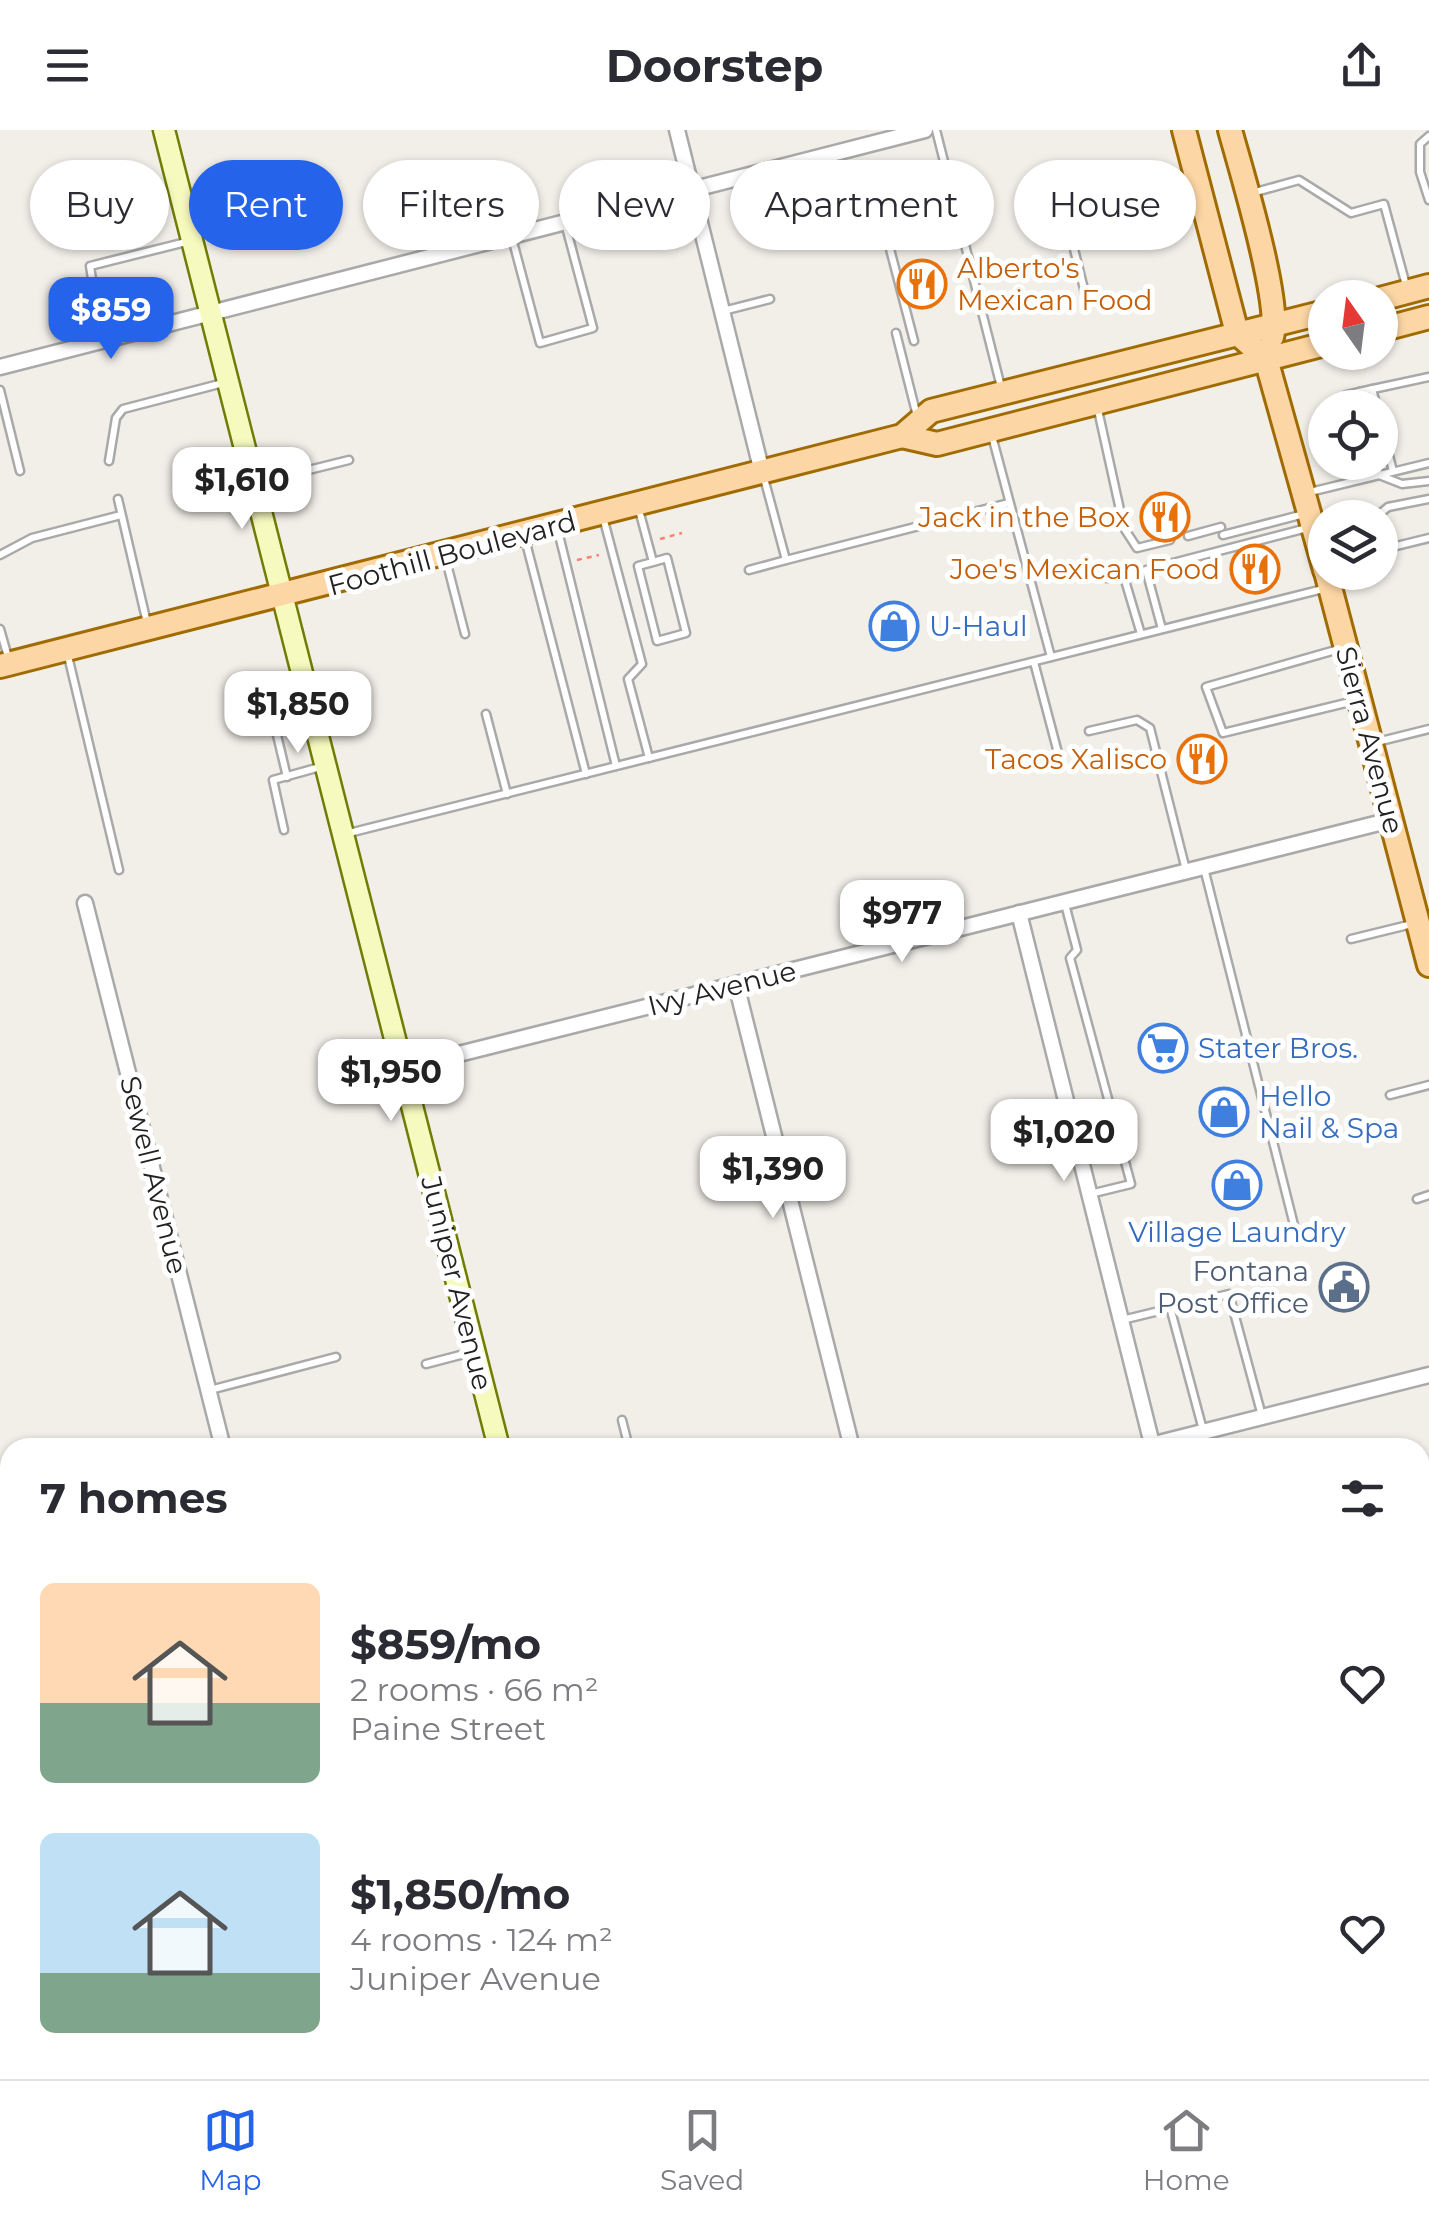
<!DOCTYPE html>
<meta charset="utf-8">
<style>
:root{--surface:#fff;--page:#f7f7f7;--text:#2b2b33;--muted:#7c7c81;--line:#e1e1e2;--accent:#2563eb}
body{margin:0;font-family:Montserrat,sans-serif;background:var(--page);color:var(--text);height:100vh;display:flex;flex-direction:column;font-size:38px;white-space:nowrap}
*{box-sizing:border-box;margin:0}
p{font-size:32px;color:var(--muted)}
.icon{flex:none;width:55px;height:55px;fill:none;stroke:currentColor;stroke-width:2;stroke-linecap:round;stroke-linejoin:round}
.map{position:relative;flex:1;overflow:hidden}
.sheet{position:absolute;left:0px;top:1308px;width:1430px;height:642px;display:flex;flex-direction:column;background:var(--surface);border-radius:30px 30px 0 0;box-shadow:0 2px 8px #0004}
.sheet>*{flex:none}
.banner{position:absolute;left:30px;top:30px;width:1370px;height:90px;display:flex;gap:20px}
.needle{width:65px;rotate:346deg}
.controls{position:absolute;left:1308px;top:150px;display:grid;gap:20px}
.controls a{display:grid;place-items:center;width:90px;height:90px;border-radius:50%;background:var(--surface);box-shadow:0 2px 8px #0004;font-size:50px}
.price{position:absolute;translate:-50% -85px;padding:0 22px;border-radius:20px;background:#fff;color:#222;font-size:32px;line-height:65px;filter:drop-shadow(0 2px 5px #0008)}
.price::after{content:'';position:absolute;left:50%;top:60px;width:30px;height:22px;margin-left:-15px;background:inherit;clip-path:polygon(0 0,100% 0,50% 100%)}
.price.active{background:var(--accent);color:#fff}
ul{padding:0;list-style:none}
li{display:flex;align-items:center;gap:30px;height:250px;padding:0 40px}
li span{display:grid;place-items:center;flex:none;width:280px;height:200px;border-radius:15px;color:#555}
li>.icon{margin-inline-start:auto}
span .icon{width:120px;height:120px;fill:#fffc;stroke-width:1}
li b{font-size:42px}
h2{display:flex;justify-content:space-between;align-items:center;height:120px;padding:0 40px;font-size:42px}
.tag{padding:0 35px;border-radius:45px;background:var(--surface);box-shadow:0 2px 8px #0004;font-size:35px;line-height:90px}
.tag.active{background:var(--accent);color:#fff}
header{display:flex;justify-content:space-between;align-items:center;height:130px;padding:0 40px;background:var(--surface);font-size:45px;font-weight:700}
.tab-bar{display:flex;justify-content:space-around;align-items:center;height:140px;border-top:2px solid var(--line);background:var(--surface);font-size:28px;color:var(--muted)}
.tab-bar a{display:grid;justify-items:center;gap:5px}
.tab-bar .active{color:var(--accent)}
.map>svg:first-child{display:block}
.park{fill:#c8facc}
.pitch{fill:#88e0be}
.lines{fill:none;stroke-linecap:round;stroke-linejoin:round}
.lane-casing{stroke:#a9a9a9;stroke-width:11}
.street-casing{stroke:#a9a9a9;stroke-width:19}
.secondary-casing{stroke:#707d05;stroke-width:25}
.primary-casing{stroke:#a06b00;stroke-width:28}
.path{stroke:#fa8072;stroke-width:2.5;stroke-dasharray:5 5;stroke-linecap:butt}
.lane{stroke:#fff;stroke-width:6}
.street{stroke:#fff;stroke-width:14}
.secondary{stroke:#f7fabf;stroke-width:20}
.primary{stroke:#fcd6a4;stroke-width:22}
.labels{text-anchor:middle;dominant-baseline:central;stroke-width:10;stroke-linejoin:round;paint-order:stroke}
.food-label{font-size:28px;fill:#c56008;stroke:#fff;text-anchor:end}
.street-label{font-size:28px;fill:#222;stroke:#fff}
.shop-label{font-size:28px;fill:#366cbe;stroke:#fff;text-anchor:start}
.service-label{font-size:28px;fill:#4e5e75;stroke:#fff;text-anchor:end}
</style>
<header><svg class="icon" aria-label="menu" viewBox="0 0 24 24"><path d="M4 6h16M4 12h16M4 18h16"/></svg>Doorstep<svg class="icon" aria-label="share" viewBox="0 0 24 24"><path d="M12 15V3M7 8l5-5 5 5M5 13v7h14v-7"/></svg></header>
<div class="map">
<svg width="1429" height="1949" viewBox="0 0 1429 1949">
<rect width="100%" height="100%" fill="#f2efe9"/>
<!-- park -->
<g class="park">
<path d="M1429,1808v46l-9,2v-45z"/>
<path d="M197,1940h423l2,9h-461z"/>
<path d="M1163,1940h90l-35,9h-53z"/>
</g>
<!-- pitch -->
<path class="pitch" d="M381,1940h46l2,9h-46z"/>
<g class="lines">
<!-- lane casing -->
<g class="lane-casing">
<g id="lane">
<path d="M936,0l66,261"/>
<path d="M1429,6l-9,8v28l9,28"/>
<path d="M1252,63l47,-13 52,33 33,-9 23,85"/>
<path d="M1131,90l67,-17"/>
<path d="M512,108l28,105 53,-15 -28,-105"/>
<path d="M1086,167l-24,-96 9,-14 49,-11"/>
<path d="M723,181l47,-12"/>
<path d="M896,203l21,83"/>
<path d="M101,208l-11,-72 96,-24"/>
<path d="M914,211l-24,-92 13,-14 56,-15"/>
<path d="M1372,259l5,19"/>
<path d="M0,260l20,81"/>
<path d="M1349,278l-3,-13 13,-3"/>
<path d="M1363,278l-4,-16 70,-15"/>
<path d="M1098,280l26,118 13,20 33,-8"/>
<path d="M1383,303l10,38"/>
<path d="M992,306l59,221"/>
<path d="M109,331l7,-43 7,-9 100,-26"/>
<path d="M1363,332l3,16"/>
<path d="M1376,332l3,13 23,9 27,-3"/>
<path d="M764,348l22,82 223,-57"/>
<path d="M256,353l93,-23"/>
<path d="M1310,362l119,-29"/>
<path d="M118,369l29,124"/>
<path d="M639,380l14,52 14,-4 19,75 -29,8 -19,-75 15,-4"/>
<path d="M603,387l39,147 -14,15 21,79"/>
<path d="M1375,388l13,-11 41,-8"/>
<path d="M558,401l58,235"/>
<path d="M1223,405l81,-21"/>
<path d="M1188,406l33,-9"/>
<path d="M525,409l61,235"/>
<path d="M1380,420l49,-12"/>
<path d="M0,425l32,-17 89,-23"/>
<path d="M446,430l19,74"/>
<path d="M749,440l37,-10"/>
<path d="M1106,448l18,-1 17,57"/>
<path d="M0,499l8,28"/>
<path d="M1162,499l-16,-59 161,-42"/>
<path d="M1339,519l-133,38 17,46 131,-32"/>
<path d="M68,526l51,214"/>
<path d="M1034,532l24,91"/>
<path d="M266,559l21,88"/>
<path d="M486,584l21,80"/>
<path d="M1089,601l48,-11 13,8 36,142"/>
<path d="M1377,612l52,-13"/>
<path d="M284,700l-11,-50 47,-13"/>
<path d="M345,704l982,-246"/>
<path d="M1204,738l91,361"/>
<path d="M1065,774l12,46 -7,8 61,226 -41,10"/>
<path d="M1351,809l61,-15"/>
<path d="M1390,965l39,-10"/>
<path d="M1417,1069l12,-4"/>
<path d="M1170,1177l33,123"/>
<path d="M1122,1190l107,-26 33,122"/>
<path d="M426,1234l42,-11"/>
<path d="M210,1260l126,-33"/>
<path d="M622,1290l7,28"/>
<path d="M0,1699l10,-2"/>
<path d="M0,1772l10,40"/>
<path d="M42,1940l2,9"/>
</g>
</g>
<!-- street casing -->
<g class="street-casing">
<g id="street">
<path d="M677,0l85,342"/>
<path d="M0,237l925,-237"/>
<path d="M85,773l138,545"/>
<path d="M1019,783l133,531"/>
<path d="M736,854l116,464"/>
<path d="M403,938l988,-248"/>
<path d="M1139,1318l290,-73"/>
<path d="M0,1406l10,39"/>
<path d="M0,1604l10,-3"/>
<path d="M2,1780l8,-2"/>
<path d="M1420,1932l4,17"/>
<path d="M99,1949l35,-9"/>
<path d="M1324,1949l35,-9"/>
</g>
</g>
<!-- secondary casing -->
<g class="secondary-casing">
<g id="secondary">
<path d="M164,0l335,1318"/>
<path d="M1420,1731l9,-2"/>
<path d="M655,1940l3,9"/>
</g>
</g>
<!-- primary casing -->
<g class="primary-casing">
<g id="primary">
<path d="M1184,0l53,203 29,26 59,211"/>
<path d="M1230,0c11,40 52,174 42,207"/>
<path d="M1380,169l49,-13"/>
<path d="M1380,200l49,-13"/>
<path d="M902,306l35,8 388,-100"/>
<path d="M1326,442l103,393"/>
<path d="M0,536l902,-230 29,-25 394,-99"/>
</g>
</g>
<!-- path -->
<g class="path">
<path d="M660,409l22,-6"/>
<path d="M577,430l22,-5"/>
<path d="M1420,1761l9,-2"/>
<path d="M1420,1804l9,-2"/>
<path d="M1420,1822l9,-3"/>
<path d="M1420,1836l6,21"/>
<path d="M623,1940l2,9"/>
<path d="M1246,1940l1,5"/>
<path d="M163,1949l36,-9"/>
<path d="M325,1949l3,-9"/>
<path d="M463,1949l5,-8"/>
<path d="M682,1949v-9"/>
<path d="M851,1949l35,-9"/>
</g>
<!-- lane -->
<use href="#lane" class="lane"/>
<!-- street -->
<use href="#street" class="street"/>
<!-- secondary -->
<use href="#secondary" class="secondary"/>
<!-- primary -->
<use href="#primary" class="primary"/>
</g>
<!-- icons -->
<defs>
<g id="restaurant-ring" transform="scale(2.5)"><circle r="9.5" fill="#fff" stroke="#e8710a" stroke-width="1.5"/><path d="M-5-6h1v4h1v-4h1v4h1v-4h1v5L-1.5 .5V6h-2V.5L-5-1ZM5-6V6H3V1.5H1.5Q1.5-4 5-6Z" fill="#e8710a"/></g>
<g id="shop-ring" transform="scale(2.5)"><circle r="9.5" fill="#fff" stroke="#3f7fe0" stroke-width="1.5"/><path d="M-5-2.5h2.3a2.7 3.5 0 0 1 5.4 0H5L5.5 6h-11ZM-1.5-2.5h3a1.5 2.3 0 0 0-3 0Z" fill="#3f7fe0"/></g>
<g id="supermarket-ring" transform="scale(2.5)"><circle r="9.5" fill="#fff" stroke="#3f7fe0" stroke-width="1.5"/><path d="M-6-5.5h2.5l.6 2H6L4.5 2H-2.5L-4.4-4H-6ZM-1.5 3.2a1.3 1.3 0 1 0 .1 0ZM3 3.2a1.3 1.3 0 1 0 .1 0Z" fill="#3f7fe0"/></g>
<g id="civic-ring" transform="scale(2.5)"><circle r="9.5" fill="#fff" stroke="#5c6f8a" stroke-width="1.5"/><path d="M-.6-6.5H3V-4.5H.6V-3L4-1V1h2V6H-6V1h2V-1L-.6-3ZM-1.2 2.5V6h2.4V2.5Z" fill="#5c6f8a"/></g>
</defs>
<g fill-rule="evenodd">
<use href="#restaurant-ring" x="922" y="154"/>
<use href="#restaurant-ring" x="1165" y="387"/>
<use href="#restaurant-ring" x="1255" y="439"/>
<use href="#shop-ring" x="894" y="496"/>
<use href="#restaurant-ring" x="1202" y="629"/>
<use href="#supermarket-ring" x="1163" y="918"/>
<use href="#shop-ring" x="1224" y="982"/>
<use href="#shop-ring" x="1237" y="1055"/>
<use href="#civic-ring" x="1344" y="1157"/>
</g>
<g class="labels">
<!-- food labels -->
<g class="food-label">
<text x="957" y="138" text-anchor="start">Alberto's<tspan x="957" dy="32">Mexican Food</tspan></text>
<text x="1130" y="387">Jack in the Box</text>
<text x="1220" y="439">Joe's Mexican Food</text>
<text x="1167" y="629">Tacos Xalisco</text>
</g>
<!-- street labels -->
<g class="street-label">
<text transform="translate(452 423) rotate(-15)">Foothill Boulevard</text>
<text transform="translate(1370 610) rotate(75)">Sierra Avenue</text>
<text transform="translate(722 858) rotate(-14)">Ivy Avenue</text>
<text transform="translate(154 1045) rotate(76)">Sewell Avenue</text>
<text transform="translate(457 1153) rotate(76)">Juniper Avenue</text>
</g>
<!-- shop labels -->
<g class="shop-label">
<text x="929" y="496">U-Haul</text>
<text x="1198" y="918">Stater Bros.</text>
<text x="1259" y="966">Hello<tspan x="1259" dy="32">Nail &amp; Spa</tspan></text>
<text x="1237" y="1102" text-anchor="middle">Village Laundry</text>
</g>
<!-- service labels -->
<g class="service-label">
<text x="1309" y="1141">Fontana<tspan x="1309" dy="32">Post Office</tspan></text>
</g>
</g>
</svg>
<div class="controls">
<a><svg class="needle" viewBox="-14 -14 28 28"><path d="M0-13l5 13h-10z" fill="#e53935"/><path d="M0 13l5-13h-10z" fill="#7c7c81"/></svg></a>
<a><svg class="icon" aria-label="locate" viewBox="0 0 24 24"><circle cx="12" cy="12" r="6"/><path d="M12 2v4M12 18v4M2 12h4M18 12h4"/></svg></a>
<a><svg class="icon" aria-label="layers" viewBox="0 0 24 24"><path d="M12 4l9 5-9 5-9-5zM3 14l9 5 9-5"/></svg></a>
</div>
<b class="price active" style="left:111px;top:232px">$859</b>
<b class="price" style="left:242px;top:402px">$1,610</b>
<b class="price" style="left:298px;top:626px">$1,850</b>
<b class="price" style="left:902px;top:835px">$977</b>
<b class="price" style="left:391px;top:994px">$1,950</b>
<b class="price" style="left:1064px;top:1054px">$1,020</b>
<b class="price" style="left:773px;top:1091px">$1,390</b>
<div class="banner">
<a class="tag">Buy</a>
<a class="tag active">Rent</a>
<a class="tag">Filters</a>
<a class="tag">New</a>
<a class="tag">Apartment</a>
<a class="tag">House</a>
</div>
<section class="sheet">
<h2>7 homes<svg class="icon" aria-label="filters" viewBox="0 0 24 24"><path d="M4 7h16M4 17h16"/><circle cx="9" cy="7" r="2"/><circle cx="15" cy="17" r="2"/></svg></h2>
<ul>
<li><span style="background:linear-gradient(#ffd9b3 60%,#7fa58c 0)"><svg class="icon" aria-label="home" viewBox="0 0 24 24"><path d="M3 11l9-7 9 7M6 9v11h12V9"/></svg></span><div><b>$859/mo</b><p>2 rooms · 66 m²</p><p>Paine Street</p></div><svg class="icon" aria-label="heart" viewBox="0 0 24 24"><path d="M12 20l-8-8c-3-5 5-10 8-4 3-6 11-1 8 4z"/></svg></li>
<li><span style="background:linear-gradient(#bfe0f5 70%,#7fa58c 0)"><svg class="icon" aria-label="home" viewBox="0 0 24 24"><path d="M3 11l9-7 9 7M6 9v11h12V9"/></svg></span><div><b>$1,850/mo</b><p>4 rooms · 124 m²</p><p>Juniper Avenue</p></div><svg class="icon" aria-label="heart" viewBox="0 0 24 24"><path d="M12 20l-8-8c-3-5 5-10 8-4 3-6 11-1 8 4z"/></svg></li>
</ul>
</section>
</div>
<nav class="tab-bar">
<a class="active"><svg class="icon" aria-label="map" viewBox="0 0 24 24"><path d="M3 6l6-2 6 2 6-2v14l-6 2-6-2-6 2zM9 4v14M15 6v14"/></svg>Map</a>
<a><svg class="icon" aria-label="saved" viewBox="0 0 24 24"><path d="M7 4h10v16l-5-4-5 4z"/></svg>Saved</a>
<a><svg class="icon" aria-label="home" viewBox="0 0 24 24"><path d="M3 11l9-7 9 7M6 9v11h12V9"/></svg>Home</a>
</nav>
